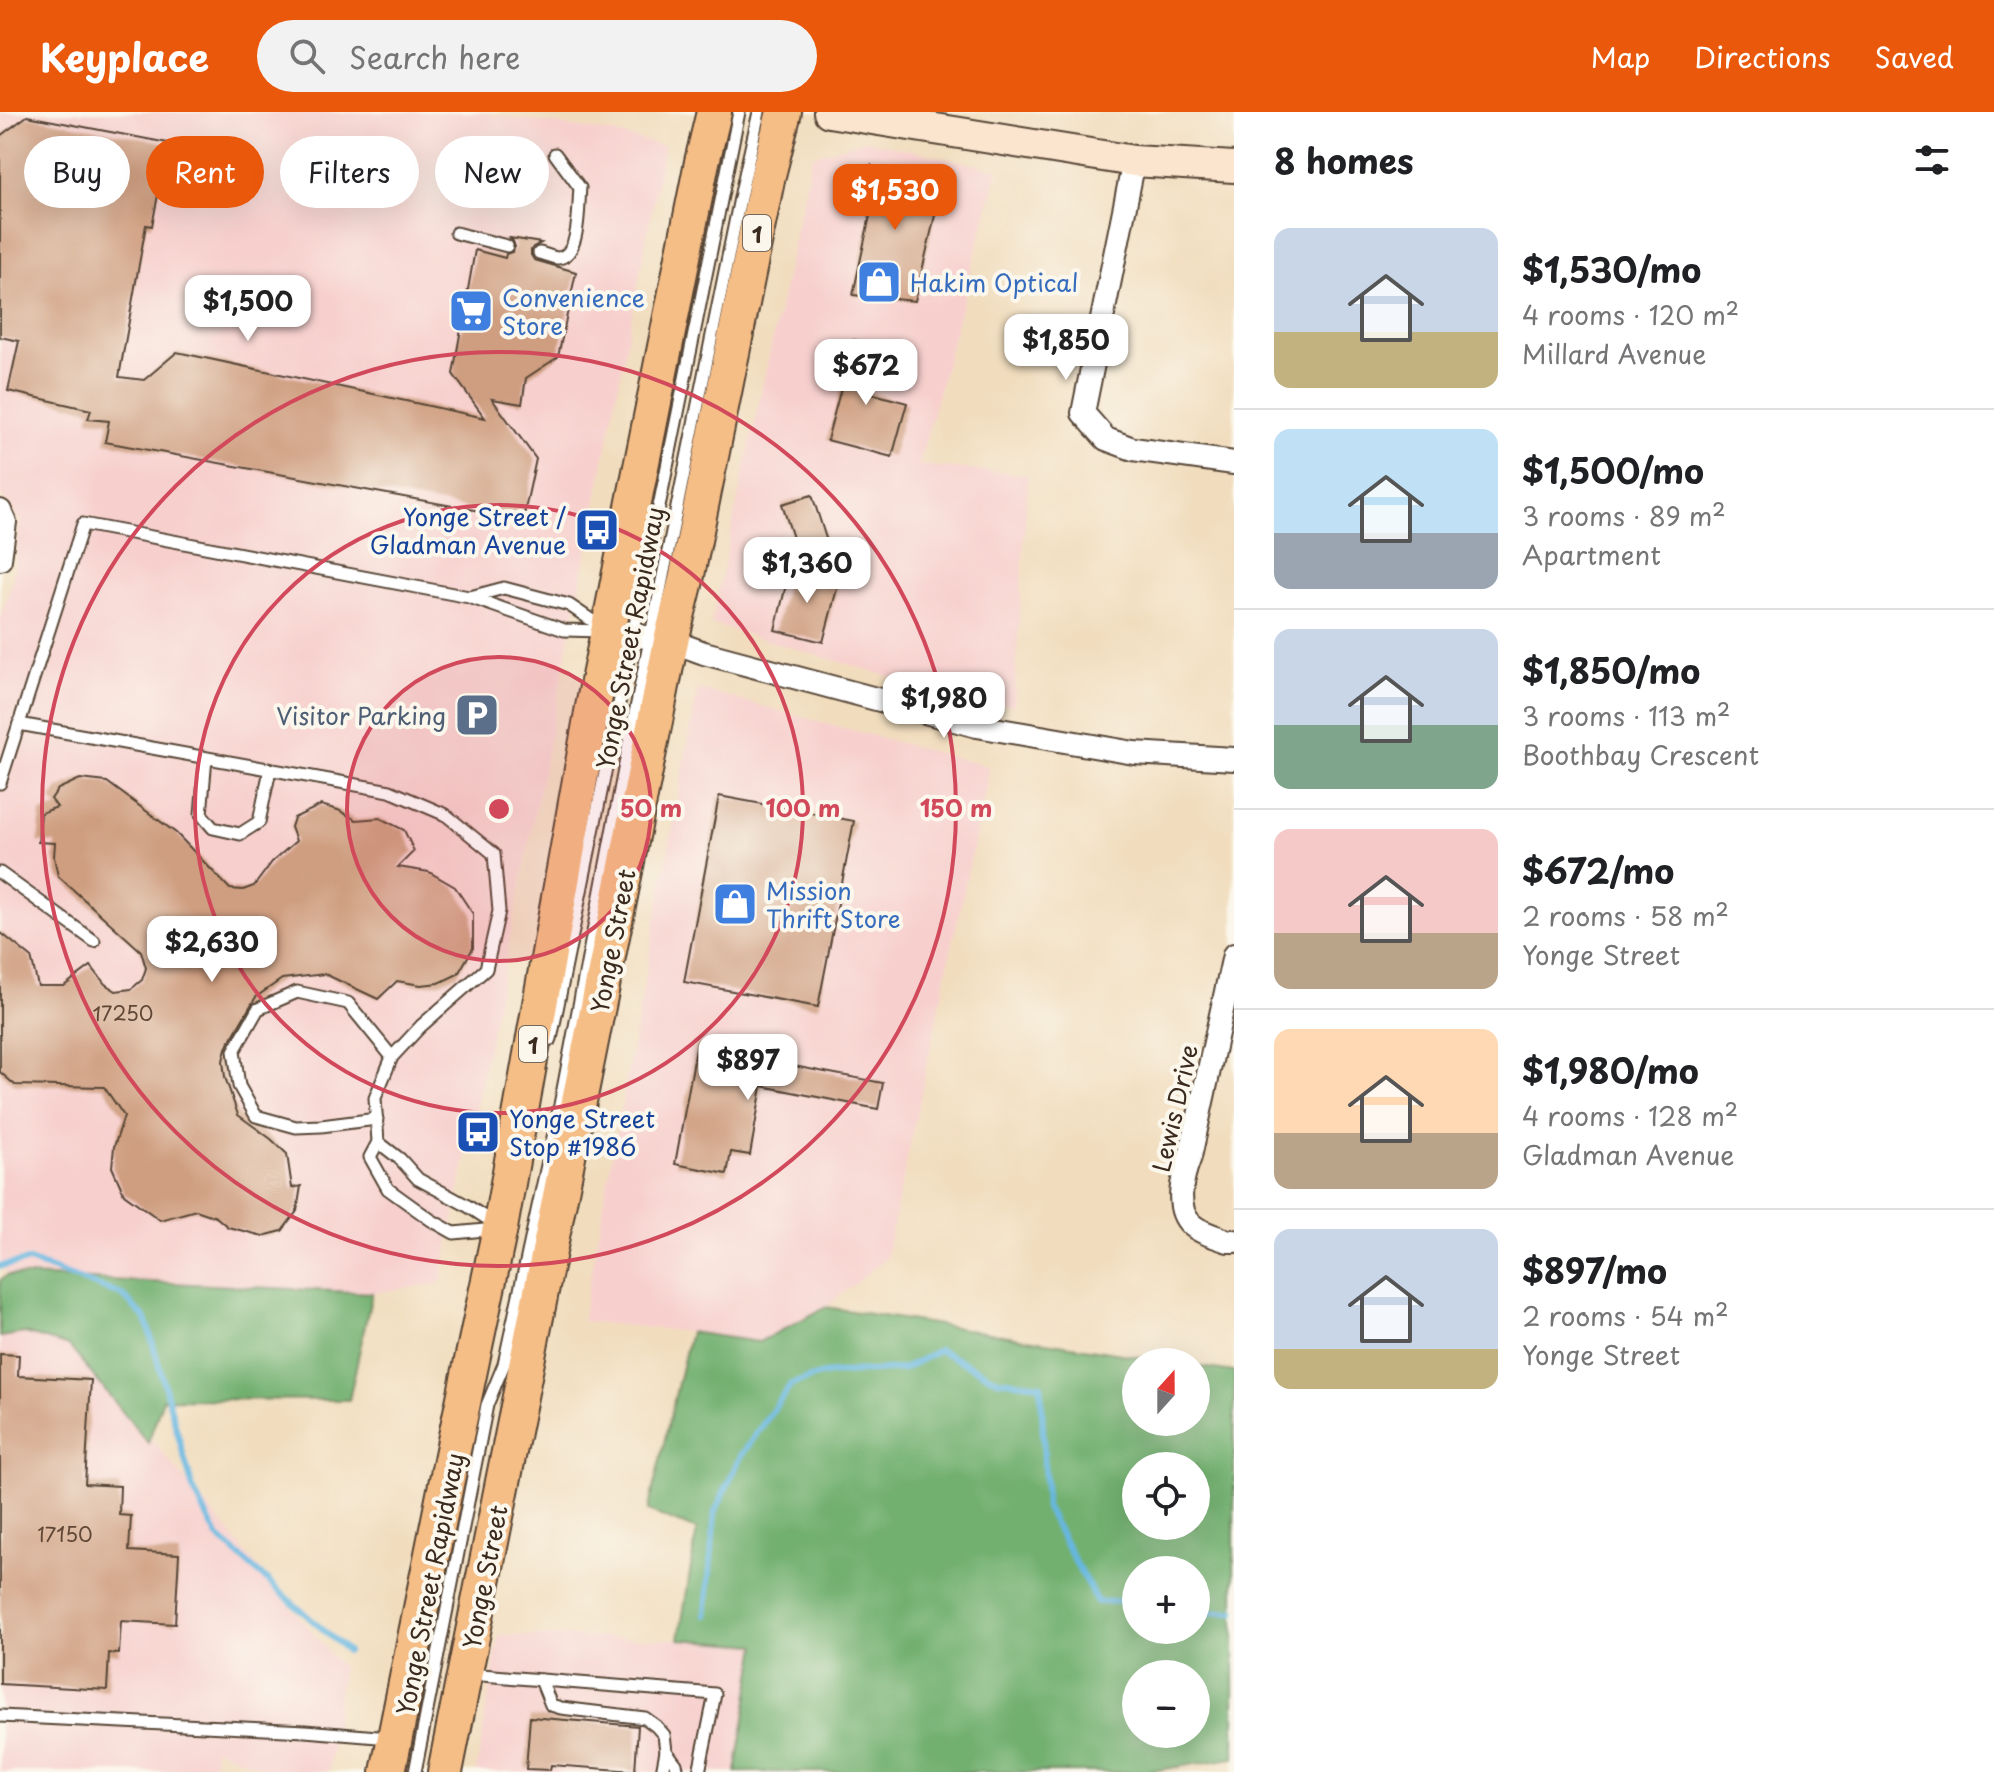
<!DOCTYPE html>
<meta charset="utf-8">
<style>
:root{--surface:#fff;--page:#f2f2f2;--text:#202124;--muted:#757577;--line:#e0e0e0;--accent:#ea580c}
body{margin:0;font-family:"Playpen Sans",sans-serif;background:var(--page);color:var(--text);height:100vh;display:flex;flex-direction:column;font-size:30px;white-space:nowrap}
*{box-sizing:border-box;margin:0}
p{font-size:26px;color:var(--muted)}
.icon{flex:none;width:44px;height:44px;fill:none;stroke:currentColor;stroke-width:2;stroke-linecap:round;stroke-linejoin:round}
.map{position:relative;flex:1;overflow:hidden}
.side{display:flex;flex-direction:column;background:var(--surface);width:760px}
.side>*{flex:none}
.banner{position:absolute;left:24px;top:24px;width:760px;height:72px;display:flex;gap:16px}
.needle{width:52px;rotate:21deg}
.controls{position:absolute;left:1122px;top:1236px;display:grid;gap:16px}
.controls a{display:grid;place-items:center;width:88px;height:88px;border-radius:50%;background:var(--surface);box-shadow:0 8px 32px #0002;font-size:40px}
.price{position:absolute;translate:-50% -68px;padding:0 18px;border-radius:16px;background:#fff;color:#222;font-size:26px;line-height:52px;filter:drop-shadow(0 2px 4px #0008)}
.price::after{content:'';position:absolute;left:50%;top:48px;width:24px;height:18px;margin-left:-12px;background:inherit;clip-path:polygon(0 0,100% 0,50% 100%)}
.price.on{background:var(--accent);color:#fff}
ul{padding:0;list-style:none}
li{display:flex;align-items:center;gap:24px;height:200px;padding:0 40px}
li+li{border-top:2px solid var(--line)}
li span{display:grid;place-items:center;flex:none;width:224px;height:160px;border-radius:16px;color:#555}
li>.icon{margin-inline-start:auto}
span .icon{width:96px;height:96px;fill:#fffc;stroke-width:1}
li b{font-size:34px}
h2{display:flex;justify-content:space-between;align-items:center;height:96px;padding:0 40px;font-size:34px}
.chip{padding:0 28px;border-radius:36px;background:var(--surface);box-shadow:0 8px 32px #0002;font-size:28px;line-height:72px}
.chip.on{background:var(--accent);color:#fff}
header{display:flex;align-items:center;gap:48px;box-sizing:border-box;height:112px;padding:0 40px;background:var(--accent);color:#fff}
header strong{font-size:38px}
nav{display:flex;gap:44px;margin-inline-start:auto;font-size:28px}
.search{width:560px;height:72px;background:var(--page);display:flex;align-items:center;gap:20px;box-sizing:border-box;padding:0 28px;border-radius:44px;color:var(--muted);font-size:30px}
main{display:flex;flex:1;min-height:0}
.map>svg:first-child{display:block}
.built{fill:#f7d0ce}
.forest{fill:#72b070;stroke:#566d47;stroke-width:2;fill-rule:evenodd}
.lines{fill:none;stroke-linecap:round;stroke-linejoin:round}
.stream{stroke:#66b7e1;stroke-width:6}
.building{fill:#cf9e80}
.lane-casing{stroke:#564536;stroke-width:15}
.street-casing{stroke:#564536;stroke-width:26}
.secondary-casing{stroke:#564536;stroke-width:34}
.primary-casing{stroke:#564536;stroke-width:38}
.lane{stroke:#fff;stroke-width:11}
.street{stroke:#fff;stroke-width:22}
.secondary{stroke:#fbe5cf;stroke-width:30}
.primary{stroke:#f6be87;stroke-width:34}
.ring{fill:none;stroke:#d1495b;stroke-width:4}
.labels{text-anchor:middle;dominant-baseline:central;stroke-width:8;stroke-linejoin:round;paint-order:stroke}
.number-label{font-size:20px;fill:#604736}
.shield{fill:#fbf7ec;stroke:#75685c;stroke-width:2}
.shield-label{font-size:22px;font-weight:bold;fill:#3b2a1e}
.shop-label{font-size:24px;fill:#366cbe;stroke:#fbf7ec;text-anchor:start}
.transit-label{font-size:24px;fill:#164399;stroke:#fbf7ec;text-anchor:end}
.street-label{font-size:24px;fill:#3b2a1e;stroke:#fbf7ec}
.service-label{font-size:24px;fill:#4e5e75;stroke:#fbf7ec;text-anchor:end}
.centre{fill:#d1495b;stroke:#fbf7ec;stroke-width:4}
.ring-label{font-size:24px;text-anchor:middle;font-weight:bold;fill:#d1495b;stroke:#fbf7ec;stroke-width:8;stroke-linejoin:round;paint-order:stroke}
</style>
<header>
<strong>Keyplace</strong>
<div class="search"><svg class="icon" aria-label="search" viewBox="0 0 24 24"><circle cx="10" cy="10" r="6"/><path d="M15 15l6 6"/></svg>Search here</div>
<nav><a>Map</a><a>Directions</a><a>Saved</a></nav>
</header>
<main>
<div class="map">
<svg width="1234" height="1660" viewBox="0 0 1234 1660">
<rect width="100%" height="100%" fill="#fbf7ec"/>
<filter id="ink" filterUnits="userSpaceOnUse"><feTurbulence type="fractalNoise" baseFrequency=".0125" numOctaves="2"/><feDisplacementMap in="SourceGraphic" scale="16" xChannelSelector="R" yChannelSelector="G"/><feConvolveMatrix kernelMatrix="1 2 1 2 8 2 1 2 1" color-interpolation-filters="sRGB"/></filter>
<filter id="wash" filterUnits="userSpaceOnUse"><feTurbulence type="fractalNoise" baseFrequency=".006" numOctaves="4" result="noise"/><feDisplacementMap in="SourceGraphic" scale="32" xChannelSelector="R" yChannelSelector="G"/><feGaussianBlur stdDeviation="1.8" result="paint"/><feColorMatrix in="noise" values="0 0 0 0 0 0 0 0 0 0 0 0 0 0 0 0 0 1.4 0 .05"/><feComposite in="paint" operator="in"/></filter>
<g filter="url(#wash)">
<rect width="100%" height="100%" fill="#f1ddbe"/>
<!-- built -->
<g class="built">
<path d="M0,0h477l135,21 52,13 -81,426 -142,711 -69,10 -364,-18 -8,-10v-647l13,-40 7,-57 -20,-27z"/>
<path d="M866,28l132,30 -79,295 109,10 -14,231 -79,-16 -224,-66 101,-468z"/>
<path d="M698,577l292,78 -104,491 -60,49 -67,35 -69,-10 -108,-11z"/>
<path d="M53,1209l289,347 -13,104h-55l-59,-24 -2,24h-213v-446z"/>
<path d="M499,1523l180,4 79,6 -22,127h-260z"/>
</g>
<!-- forest -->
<g class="forest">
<path d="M8,1163l364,18 -23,107 -186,-1 -15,44 -79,-97 -44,-13 -25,4v-57z"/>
<path d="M826,1195l346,55h-36v60h60v-56l38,6v386l-89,14h-409l21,-127 -78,-6 18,-109 -49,-19 42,-179 69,10zM1136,1354h60v60h-60zM1136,1458h60v60h-60zM1136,1562h60v60h-60z"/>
</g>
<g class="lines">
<!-- stream -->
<g class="stream">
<path d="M0,1154l29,-5 93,34 24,24 47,170 24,47 130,115"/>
<path d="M1196,1501l38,-1"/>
<path d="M706,1503l9,-103 26,-56 50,-72 32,-10 81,-5 35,-19 59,30 43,5 5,123 51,94 34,-1 5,2"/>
</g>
</g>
<g id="blocks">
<!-- building -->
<g class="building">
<path d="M27,4l141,27 -16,83 -6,-1 -27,152 25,3 33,-28 308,66 -32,-44 22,-124 30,8 1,-4 6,-2 3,-5 -2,-6 -3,-3 31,5 -8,4 -2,3v5l3,5 42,12 -18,85 -32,21 -4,26 -30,-5 44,60 -13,60 -418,-77 4,-21 -21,-2 3,-9 -83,-19 11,-50 -19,-4v-201z"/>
<path d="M871,53l7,11 11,-8 41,10 10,16 -25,107 -62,-6 18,-84 -23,-28z"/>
<path d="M854,228l28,7 -12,46 37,10 -15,54 -65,-17z"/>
<path d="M812,383l20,62 -30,9 -20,-62z"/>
<path d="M790,457l49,12 -16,61 -48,-12z"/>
<path d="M80,667l27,3 69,51 54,56 13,1 11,-4 18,-24 24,-21 -5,-14 3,-9 27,-13 17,5 18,10 24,-2 24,12 10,21 -16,16 31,5 26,15 18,27v34l-15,26 -19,9 -18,2 -24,-4 -19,18 -53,-25 -43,5 -26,18 -5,8 -25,43 -3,13 2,16 13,38 33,24 16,15 5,34 9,-2 -4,25 -15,20 -19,5 -35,-9 -12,-10 -20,-7 -36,10 -36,-26 -12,-27 2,-20 10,-31 -20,-29 -89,-2 -15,-13v-140l31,25 7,29h26l27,-20 14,18 11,7 15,-2 11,-9 4,-12 -5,-17 -83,-75 -4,-19 1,-14 -17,-1 3,-29 16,-6 -6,-8 7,-10z"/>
<path d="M719,684l135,25 -36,186 -134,-25z"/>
<path d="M697,932l71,13 -1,4 116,22 -5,26 -116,-23 -12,69 -19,-3 -4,22 -52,-10z"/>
<path d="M0,1242l19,1 -1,21 73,4 -6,104 35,2 -1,29 12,1 -2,35 50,3 -4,70 -54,-3 -2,33 -10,-1 -2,37 -107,-6z"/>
<path d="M530,1605l108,9 -3,45 -84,-6 -1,5 -24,-1z"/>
</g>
</g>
</g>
<g filter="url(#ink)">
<use href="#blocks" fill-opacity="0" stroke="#564536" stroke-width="2"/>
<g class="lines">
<!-- lane casing -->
<g class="lane-casing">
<g id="lane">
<path d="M456,121l51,13"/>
<path d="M539,141c6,1 14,5 19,5 23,-2 20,-54 22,-70l-25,-34"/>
<path d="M470,485l34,-9 65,17 34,23"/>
<path d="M19,612l371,67 56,24 48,39 5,57 -13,58 -65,57 -29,31 -17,41 3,44 -8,15 18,32 43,31 23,13 41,-4"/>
<path d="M206,646l-5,56 12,14 27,6 19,-12 11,-52"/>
<path d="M0,671l83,-259 386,73 95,33 39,1"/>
<path d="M0,761l94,68"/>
<path d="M551,927l188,-927"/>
<path d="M377,1007l-56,7 -25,1 -40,-11 -17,-30 -5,-35 24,-42 39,-17 51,11 44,54"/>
<path d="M378,1030l22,17 18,20 48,26 29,19"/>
<path d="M469,1562l246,20 -16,78"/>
<path d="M541,1568l10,25 10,3 84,10 11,8 8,9 2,16 -4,21"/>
<path d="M0,1604l305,15 85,7"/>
<path d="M666,1639l10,13 2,8"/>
<path d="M415,1660l72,-367 17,-41 56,-259 71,-372 111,-545 17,-76"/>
</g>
</g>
<!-- street casing -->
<g class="street-casing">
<g id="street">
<path d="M1134,49l-51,252 23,26 27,10 101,14"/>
<path d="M0,399l5,11 -5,37"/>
<path d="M608,519l63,10 33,12 273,73 157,27 100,6"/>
<path d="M1234,843l-44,202c-8,20 -16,52 2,68 9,8 25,12 36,16h6"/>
</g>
</g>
<!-- secondary casing -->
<g class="secondary-casing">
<path id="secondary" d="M829,0l305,49 100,6"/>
</g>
<!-- primary casing -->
<g class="primary-casing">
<g id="primary">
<path d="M388,1660l64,-317 48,-227 93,-521 109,-545 12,-50"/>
<path d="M445,1660l226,-1131 15,-61 82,-405 16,-63"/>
</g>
</g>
<!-- lane -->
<use href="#lane" class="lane"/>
<!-- street -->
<use href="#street" class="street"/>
<!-- secondary -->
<use href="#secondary" class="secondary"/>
<!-- primary -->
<use href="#primary" class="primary"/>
</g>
</g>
<!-- distance rings -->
<circle cx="499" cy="697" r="152" fill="#d1495b" fill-opacity=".12"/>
<g class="ring">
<circle cx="499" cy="697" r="152"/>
<circle cx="499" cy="697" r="304"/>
<circle cx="499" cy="697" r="457"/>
</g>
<!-- icons -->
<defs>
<g id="shop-square" transform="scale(2.3)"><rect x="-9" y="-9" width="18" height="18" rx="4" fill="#3f7fe0" stroke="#fbf7ec"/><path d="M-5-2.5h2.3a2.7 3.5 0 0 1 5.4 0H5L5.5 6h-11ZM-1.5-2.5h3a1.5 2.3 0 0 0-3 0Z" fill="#fff"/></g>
<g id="supermarket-square" transform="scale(2.3)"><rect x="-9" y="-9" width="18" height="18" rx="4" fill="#3f7fe0" stroke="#fbf7ec"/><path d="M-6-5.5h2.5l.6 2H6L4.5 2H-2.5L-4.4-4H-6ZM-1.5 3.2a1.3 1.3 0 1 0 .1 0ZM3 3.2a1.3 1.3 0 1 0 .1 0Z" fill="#fff"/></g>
<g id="bus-square" transform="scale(2.3)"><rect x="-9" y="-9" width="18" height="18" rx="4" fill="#1a4fb4" stroke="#fbf7ec"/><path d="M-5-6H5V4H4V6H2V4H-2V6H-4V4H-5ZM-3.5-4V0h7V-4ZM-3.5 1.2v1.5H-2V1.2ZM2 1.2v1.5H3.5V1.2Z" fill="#fff"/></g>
<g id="parking-square" transform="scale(2.3)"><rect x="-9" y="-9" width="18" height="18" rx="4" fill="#5c6f8a" stroke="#fbf7ec"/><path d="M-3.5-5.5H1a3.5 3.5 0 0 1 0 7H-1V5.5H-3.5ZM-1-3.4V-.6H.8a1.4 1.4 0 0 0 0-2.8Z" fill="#fff"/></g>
</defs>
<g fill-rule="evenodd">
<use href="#shop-square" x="879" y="170"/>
<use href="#supermarket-square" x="471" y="199"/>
<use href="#bus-square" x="597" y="418"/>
<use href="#parking-square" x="477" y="603"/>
<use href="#shop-square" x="735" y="792"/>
<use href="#bus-square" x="478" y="1020"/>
</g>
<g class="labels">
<!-- number labels -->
<g class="number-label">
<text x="123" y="901">17250</text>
<text x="65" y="1422">17150</text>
</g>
<!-- shield labels -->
<g class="shield">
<rect x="743" y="103" width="28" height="36" rx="6"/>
<rect x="519" y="914" width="28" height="36" rx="6"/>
</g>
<g class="shield-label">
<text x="757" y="121">1</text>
<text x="533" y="932">1</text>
</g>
<!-- shop labels -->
<g class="shop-label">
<text x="910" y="170">Hakim Optical</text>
<text x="502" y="185">Convenience<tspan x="502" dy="28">Store</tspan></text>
<text x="766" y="778">Mission<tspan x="766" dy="28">Thrift Store</tspan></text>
</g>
<!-- transit labels -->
<g class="transit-label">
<text x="566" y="404">Yonge Street /<tspan x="566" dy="28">Gladman Avenue</tspan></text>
<text x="509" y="1006" text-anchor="start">Yonge Street<tspan x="509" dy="28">Stop #1986</tspan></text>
</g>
<!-- street labels -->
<g class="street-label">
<text transform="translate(629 526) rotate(-79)">Yonge Street Rapidway</text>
<text transform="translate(612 829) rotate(-79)">Yonge Street</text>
<text transform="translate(1174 996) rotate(-77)">Lewis Drive</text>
<text transform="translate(484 1465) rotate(-79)">Yonge Street</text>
<text transform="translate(429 1472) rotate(-79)">Yonge Street Rapidway</text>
</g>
<!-- service labels -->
<g class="service-label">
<text x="446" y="603">Visitor Parking</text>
</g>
</g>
<circle cx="499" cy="697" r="12" class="centre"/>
<g class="ring-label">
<text x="651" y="705">50 m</text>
<text x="803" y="705">100 m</text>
<text x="956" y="705">150 m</text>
</g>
</svg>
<div class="controls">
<a><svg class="needle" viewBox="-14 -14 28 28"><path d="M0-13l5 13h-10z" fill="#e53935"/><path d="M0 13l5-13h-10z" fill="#757577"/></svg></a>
<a><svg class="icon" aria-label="locate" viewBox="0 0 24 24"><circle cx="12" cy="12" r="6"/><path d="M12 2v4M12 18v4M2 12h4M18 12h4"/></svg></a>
<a>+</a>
<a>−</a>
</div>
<b class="price on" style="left:895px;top:120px">$1,530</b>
<b class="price" style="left:248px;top:231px">$1,500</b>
<b class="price" style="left:1066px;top:270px">$1,850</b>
<b class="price" style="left:866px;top:295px">$672</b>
<b class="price" style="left:807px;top:493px">$1,360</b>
<b class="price" style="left:944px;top:628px">$1,980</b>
<b class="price" style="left:212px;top:872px">$2,630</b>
<b class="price" style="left:748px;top:990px">$897</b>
<div class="banner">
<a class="chip">Buy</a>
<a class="chip on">Rent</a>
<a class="chip">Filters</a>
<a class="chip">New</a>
</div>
</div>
<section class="side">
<h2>8 homes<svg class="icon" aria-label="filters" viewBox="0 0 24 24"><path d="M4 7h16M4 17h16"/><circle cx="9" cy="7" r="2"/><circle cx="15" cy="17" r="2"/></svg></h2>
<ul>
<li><span style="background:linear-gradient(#c9d6e8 65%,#c2b280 0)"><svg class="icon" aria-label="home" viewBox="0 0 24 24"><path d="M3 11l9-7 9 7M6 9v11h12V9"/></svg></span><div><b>$1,530/mo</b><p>4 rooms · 120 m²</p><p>Millard Avenue</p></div></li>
<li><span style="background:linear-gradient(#bfe0f5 65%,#9aa5b1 0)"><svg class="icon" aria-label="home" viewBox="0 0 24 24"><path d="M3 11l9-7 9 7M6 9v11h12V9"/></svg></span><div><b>$1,500/mo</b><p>3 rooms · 89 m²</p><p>Apartment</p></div></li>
<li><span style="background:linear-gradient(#c9d6e8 60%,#7fa58c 0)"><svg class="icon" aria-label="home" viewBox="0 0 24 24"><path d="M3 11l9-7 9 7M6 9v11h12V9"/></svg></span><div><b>$1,850/mo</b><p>3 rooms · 113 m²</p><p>Boothbay Crescent</p></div></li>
<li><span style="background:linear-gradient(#f6c9c9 65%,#b9a48a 0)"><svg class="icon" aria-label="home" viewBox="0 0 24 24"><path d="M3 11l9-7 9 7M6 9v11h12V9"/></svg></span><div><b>$672/mo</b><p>2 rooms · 58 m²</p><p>Yonge Street</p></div></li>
<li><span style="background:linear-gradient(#ffd9b3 65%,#b9a48a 0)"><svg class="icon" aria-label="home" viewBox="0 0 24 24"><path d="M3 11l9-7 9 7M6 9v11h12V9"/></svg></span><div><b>$1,980/mo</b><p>4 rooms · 128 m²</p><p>Gladman Avenue</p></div></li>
<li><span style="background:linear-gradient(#c9d6e8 75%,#c2b280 0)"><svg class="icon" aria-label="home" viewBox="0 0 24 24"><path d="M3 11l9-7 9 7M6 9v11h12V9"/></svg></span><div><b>$897/mo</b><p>2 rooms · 54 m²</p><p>Yonge Street</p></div></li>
</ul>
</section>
</main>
